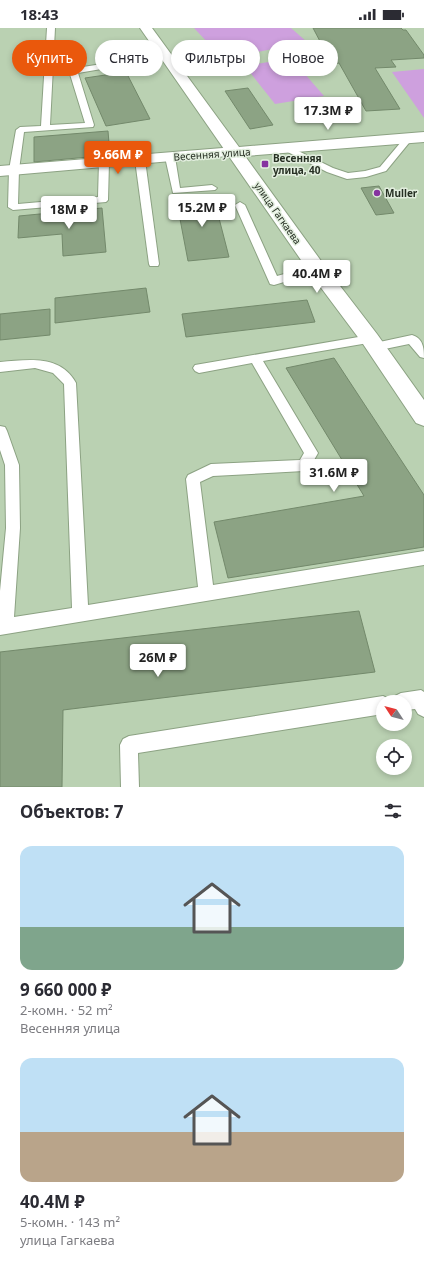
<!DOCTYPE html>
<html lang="ru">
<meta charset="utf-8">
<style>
:root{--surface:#fff;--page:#f2f2f3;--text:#2b2b33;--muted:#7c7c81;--accent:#ea580c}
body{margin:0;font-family:"Noto Sans",sans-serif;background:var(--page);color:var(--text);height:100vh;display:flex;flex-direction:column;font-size:15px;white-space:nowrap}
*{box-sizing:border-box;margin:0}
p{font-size:13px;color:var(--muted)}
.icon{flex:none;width:22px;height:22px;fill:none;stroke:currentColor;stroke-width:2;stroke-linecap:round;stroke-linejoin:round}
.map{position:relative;height:759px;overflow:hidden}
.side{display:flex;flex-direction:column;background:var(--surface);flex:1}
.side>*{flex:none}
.top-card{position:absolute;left:12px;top:12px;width:400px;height:36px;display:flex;gap:8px}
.needle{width:26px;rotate:306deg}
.fabs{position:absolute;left:376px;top:667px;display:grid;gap:8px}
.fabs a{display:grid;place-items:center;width:36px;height:36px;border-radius:50%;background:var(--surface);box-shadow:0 2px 6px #0003;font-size:20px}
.price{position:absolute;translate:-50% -34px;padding:0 9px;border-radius:4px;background:#fff;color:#222;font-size:13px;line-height:26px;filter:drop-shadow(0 1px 2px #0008)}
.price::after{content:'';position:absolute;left:50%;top:24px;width:12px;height:9px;margin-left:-6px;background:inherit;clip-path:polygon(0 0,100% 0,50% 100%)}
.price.selected{background:var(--accent);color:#fff}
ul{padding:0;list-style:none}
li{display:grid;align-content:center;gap:8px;height:212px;padding:0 20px}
li span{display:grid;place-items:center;height:124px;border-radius:12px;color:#555}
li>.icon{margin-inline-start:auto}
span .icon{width:72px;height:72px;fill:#fffc;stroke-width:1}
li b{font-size:17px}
h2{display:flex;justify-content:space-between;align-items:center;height:48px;padding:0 20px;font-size:17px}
.tag{padding:0 14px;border-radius:18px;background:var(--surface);box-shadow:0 2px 6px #0003;font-size:14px;line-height:36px}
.tag.selected{background:var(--accent);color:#fff}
.status{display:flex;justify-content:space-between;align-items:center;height:28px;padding:0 20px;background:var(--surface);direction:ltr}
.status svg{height:11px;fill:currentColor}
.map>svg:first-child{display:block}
.green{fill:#cea0de}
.building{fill:#8ca384;stroke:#73896b}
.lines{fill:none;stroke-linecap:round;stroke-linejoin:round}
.service-casing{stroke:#8ca283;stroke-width:2}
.minor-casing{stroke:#8ca283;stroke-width:2}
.tertiary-casing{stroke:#8ca283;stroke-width:2}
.service{fill:#fff;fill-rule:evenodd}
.minor{fill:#fff;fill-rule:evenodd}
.tertiary{fill:#fff;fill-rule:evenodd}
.poi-dot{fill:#8632a0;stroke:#e2eede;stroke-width:1.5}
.labels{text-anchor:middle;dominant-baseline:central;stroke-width:3;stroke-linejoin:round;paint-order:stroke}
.far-street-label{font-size:10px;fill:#262f23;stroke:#e2eede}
.far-poi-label{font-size:10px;font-weight:bold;fill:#262f23;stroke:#e2eede;text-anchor:start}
</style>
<div class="status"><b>18:43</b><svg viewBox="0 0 49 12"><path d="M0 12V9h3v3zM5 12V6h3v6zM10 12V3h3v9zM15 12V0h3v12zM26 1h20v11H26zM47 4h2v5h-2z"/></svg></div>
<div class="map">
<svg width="424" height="759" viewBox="0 0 424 759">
<rect width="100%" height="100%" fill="#bad1b2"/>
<!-- green -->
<g class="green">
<path d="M194,0h97l16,14 -84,17z"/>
<path d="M291,30l33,38 -49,8 -30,-38z"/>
<path d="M424,41v49l-32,-46z"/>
</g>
<!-- building -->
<g class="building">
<path d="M313,0h88l2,2h3l18,25v3l-33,2 5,7 -21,1 25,41 -34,2 -27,-48 -7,1z"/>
<path d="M126,44l24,47 -44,7 -21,-48z"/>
<path d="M248,60l25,37 -23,4 -25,-38z"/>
<path d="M108,103l2,24 -76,7v-25z"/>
<path d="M379,158l15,27 -18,2 -15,-27z"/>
<path d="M213,167l16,62 -41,4 -12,-63z"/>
<path d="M102,180l4,44 -43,4 -1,-22 -44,4 1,-22z"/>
<path d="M146,260l4,24 -95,11v-25z"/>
<path d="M307,272l8,22 -129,15 -4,-23z"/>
<path d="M50,281v26l-50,5v-26z"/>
<path d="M334,330l90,137v52l-196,31 -14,-56 150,-26 -78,-128z"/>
<path d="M359,583l16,61 -312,38 -1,77h-62v-135z"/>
</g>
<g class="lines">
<!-- service casing -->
<g class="service-casing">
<g id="service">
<path d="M47,0h8l-5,97 35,-2 -16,-52 1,-2 96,-15 4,2 -4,2 -88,15 16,52 -1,2 -69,5 -5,38 -1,34 80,-7 1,-35 5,-3 5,3 -1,38 -2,2 -93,8 -5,-3 1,-37 7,-40 4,-3 21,-1z"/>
<path d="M409,107l4,3 -27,33 -20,6 -19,2 -20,-7 -47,-24 2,-2h6l45,22 15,5 17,-2 15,-4 26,-31z"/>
<path d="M170,126l5,3 5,31 32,-3 5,3 -2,2 -42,3 -8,-36z"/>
<path d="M140,129l5,3 14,104 -1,2h-8l-1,-2 -14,-104z"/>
<path d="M240,174l5,3 32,71 40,-11 4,2 1,2 -1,2 -47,14 -4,-1 -35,-79z"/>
<path d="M370,307l4,1 2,3 -2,3 -111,19 55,92 -9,16 -5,2 -91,5 -13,6 13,103 211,-34v14l-424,70v-44l6,-63 -1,-63 -5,-15v-24l5,1 2,4 12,34 1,63 -6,89 58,-9 -8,-224 -11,-11 -18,-5 -35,4v-10c28,-2 60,-8 76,21l12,222 110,-18 -12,-108 2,-4 23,-11 89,-4 4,-7 -52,-90 -53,10 -4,-2 -2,-3 2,-3z"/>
<path d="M412,307c11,3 12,13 12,23l-4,-1 -11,-13 -34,7 -4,-1 -2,-3 2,-3 4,-1z"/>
<path d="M421,662l3,2v25l-6,-3 -3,-5 -10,1v-8h-13l3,-6 6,-3z"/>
<path d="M383,668l6,3 1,3h-7v12l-245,39 1,34h-18l-1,-42 3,-6 6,-3z"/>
</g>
</g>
<!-- minor casing -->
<g class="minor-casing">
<path id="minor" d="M235,119l5,2 3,3 -3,3 -240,21v-10z"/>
</g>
<!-- tertiary casing -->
<g class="tertiary-casing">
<path id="tertiary" d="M140,0h12l87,119 185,-15v10l-179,14 79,109 53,69 47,66v26l-8,-3 -53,-79 -53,-71z"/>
</g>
<!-- service -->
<use href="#service" class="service"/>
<!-- minor -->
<use href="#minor" class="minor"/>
<!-- tertiary -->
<use href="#tertiary" class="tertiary"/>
</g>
<!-- markers -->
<g class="poi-dot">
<rect x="261" y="132" width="8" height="8" rx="2"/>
<circle cx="377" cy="165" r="4"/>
</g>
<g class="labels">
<!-- far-street labels -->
<g class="far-street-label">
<text transform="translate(212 126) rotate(-4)">Весенняя улица</text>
<text transform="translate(278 185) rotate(55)">улица Гагкаева</text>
</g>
<!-- far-poi labels -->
<g class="far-poi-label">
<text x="273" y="130">Весенняя<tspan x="273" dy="12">улица, 40</tspan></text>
<text x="385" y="165">Muller</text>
</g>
</g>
</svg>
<div class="fabs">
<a><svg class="needle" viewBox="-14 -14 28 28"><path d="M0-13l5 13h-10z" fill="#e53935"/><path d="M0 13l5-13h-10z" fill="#7c7c81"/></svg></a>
<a><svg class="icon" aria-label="locate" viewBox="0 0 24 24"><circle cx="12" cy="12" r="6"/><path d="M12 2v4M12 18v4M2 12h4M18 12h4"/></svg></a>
</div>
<b class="price" style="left:328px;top:103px">17.3M ₽</b>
<b class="price selected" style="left:118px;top:147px">9.66M ₽</b>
<b class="price" style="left:202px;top:200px">15.2M ₽</b>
<b class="price" style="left:69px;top:202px">18M ₽</b>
<b class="price" style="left:317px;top:266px">40.4M ₽</b>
<b class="price" style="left:334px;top:465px">31.6M ₽</b>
<b class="price" style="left:158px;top:650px">26M ₽</b>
<div class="top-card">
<a class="tag selected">Купить</a>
<a class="tag">Снять</a>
<a class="tag">Фильтры</a>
<a class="tag">Новое</a>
</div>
</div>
<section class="side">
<h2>Объектов: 7<svg class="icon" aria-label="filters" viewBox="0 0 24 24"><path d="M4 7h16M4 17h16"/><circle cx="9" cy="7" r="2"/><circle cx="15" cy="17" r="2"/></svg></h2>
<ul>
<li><span style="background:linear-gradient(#bfe0f5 65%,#7fa58c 0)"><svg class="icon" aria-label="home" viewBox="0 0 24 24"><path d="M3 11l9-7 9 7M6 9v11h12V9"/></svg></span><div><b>9 660 000 ₽</b><p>2-комн. · 52 m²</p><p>Весенняя улица</p></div></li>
<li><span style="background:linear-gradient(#bfe0f5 60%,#b9a48a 0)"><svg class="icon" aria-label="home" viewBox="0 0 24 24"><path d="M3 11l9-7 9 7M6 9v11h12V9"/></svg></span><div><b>40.4M ₽</b><p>5-комн. · 143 m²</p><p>улица Гагкаева</p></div></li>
</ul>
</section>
